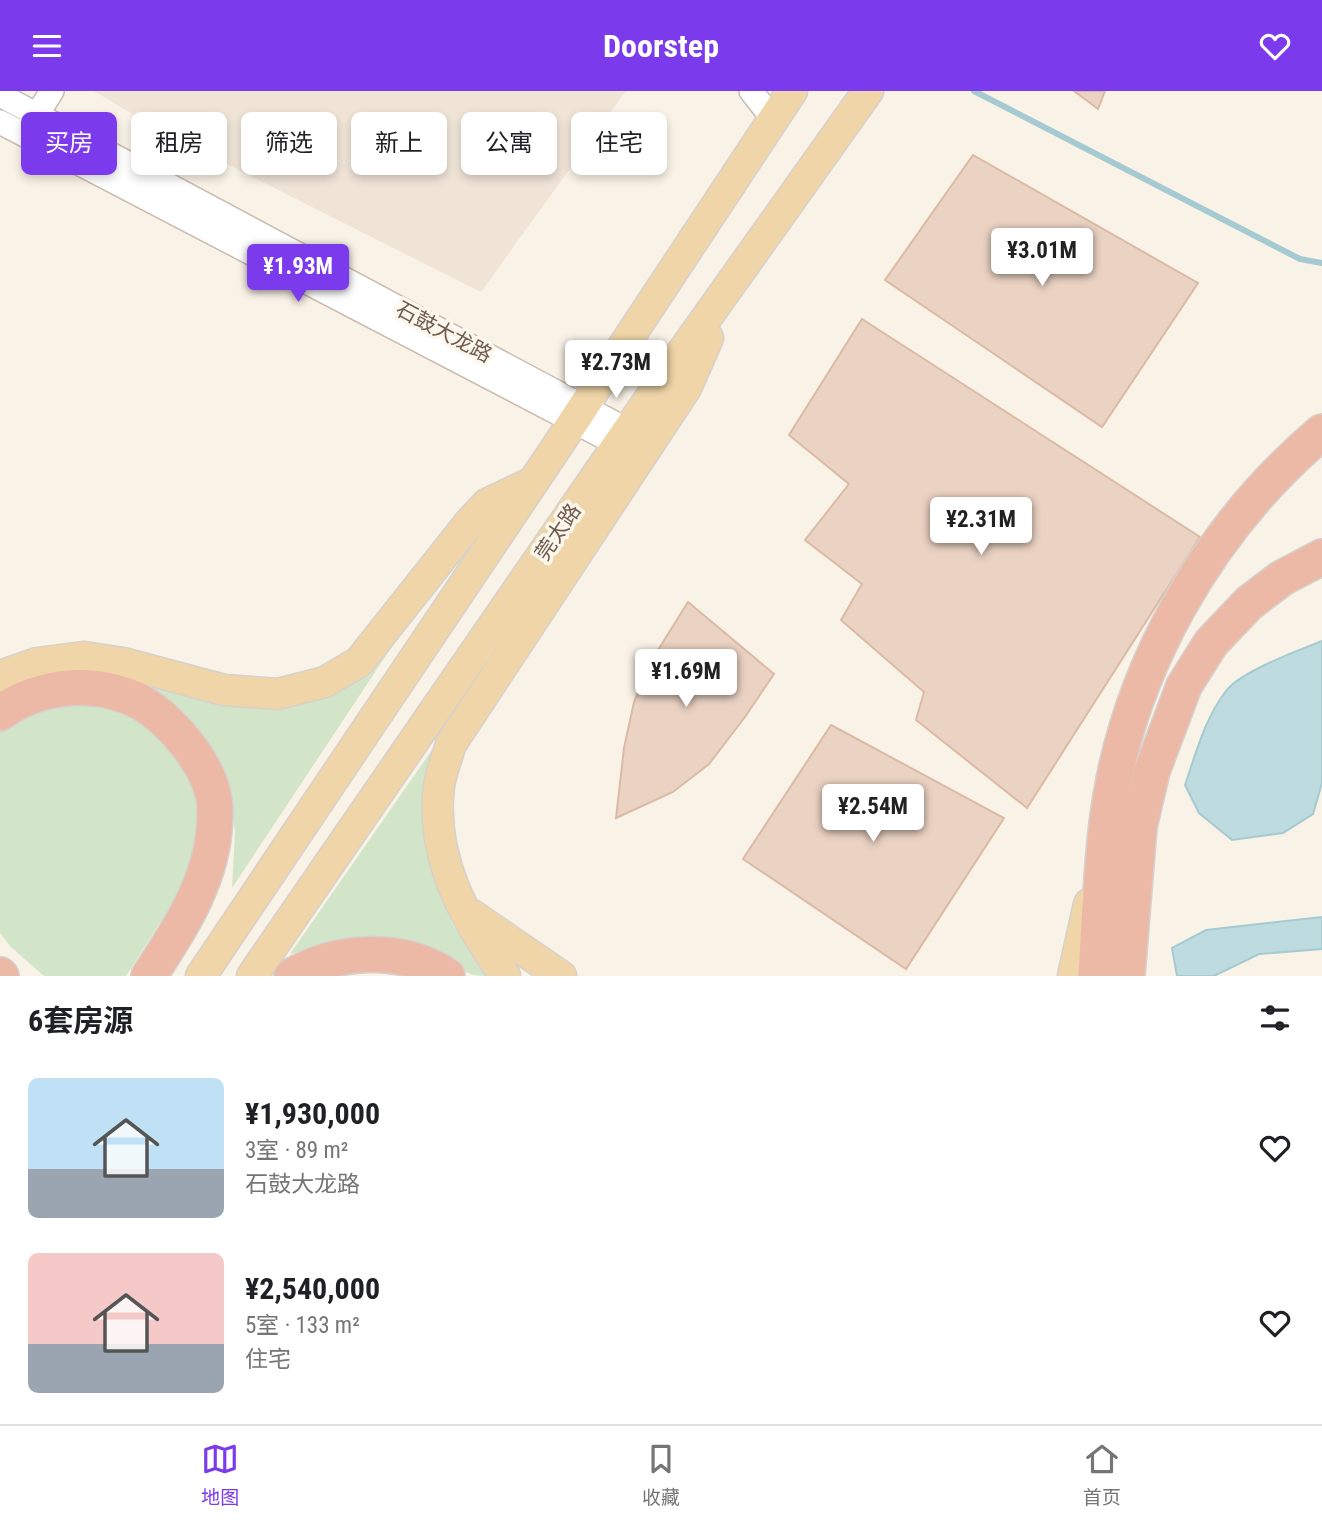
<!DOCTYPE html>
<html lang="zh">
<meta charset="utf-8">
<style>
:root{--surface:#fff;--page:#f2f2f2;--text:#202124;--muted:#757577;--line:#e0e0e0;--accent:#7c3aed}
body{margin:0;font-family:"Roboto Condensed","Noto Sans SC",sans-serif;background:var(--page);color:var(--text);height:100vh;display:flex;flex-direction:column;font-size:26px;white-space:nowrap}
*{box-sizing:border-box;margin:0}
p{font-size:23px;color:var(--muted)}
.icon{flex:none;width:38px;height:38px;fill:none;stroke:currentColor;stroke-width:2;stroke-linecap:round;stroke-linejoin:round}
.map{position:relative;height:885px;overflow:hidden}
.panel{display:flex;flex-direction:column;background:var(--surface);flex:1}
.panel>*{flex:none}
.hud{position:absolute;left:21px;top:21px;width:700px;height:63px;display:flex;gap:14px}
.price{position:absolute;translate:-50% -60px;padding:0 16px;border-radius:7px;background:#fff;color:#222;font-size:23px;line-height:46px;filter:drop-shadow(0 2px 4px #0008)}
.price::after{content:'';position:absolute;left:50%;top:42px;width:21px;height:16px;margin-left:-10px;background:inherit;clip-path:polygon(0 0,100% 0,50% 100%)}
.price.on{background:var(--accent);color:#fff}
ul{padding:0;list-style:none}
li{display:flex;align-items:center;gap:21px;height:175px;padding:0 28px}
li span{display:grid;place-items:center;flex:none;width:196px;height:140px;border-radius:10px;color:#555}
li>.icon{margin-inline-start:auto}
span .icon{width:84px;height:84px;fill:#fffc;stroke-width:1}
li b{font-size:30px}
h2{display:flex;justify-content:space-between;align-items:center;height:84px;padding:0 28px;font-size:30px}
.pill{padding:0 24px;border-radius:10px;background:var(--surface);box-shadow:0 4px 10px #0003;font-size:24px;line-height:63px}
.pill.on{background:var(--accent);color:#fff}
header{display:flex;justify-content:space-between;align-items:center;height:91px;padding:0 28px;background:var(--accent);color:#fff;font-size:32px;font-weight:700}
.tab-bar{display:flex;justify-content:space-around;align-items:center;height:98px;border-top:2px solid var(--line);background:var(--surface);font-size:19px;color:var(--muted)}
.tab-bar a{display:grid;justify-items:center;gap:4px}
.tab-bar .on{color:var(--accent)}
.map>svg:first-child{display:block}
.residential{fill:#f0e4d7}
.green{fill:#d3e5c8}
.water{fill:#bedbe0;stroke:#a6cad1;stroke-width:2}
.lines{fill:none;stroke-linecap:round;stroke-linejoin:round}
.stream{stroke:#a6cad1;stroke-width:6}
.building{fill:#ebd3c3;stroke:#dbbaa5;stroke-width:2}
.minor-casing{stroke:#cabbaf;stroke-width:26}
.major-casing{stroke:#d7d1ce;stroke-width:33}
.highway-casing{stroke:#d7d1ce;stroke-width:38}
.minor{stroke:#fff;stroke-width:23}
.major{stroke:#efd5a8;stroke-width:30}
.highway{stroke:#ebb9a6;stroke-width:35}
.labels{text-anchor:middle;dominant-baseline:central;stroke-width:7;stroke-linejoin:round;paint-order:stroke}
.street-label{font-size:21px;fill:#705b4f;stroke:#fcf7ed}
</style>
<header><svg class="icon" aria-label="menu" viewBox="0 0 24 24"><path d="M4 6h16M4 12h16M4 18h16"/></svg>Doorstep<svg class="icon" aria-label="heart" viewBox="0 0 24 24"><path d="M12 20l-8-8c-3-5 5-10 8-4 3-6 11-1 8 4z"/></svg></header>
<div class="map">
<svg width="1322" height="885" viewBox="0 0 1322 885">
<rect width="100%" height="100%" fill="#f9f2e7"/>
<!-- residential -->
<path class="residential" d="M94,0h532l-145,201 -322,-162z"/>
<!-- green -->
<g class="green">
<path d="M393,554l-161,243 3,-56 -7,-46 -44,-72 -38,-27 98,18 110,-24z"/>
<path d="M64,609l56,8 42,29 30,42 9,58 -20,53 -55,86h-82l-33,-29 -11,-14v-202l24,-19z"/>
<path d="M434,656l-11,52 5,56 24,68 35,53c-32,0 -27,-16 -51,-27 -41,-18 -105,-7 -146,5z"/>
</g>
<!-- water -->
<g class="water">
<path d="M1322,550v142l-9,31 -30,19 -51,7 -33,-27 -14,-28c11,-32 20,-67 41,-94 14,-19 73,-41 96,-50z"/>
<path d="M1322,826v32l-63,5 -45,22h-37l-5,-28 34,-18z"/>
</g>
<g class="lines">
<!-- stream -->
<path class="stream" d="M974,0l326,168 22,4"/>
</g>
<!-- building -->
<g class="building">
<path d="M1074,0h31l-7,18z"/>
<path d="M973,64l225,128 -96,144 -217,-147z"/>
<path d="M862,228l338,218 -173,271 -111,-88 8,-28 -83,-72 21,-36 -57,-44 44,-56 -60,-49z"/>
<path d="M688,511l86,72 -29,43 -36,47 -36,28 -57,26 8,-70 10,-46 16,-39z"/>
<path d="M831,634l173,93 -98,151 -163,-110z"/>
</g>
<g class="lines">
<!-- minor casing -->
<g class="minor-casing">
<g id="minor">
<path d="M751,0l22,28"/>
<path d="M0,4l629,336"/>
<path d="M0,31l619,323"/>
<path d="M29,36l23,-36"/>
</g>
</g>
<!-- major casing -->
<g class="major-casing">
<g id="major">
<path d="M0,585l37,-13 47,-6 39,6 101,27 54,4 47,-12 34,-20 111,-140 17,-18 46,-22"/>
<path d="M472,824l89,61"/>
<path d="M201,885l351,-522 240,-363"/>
<path d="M252,885l416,-604 200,-281"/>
<path d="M505,885c-40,-57 -75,-118 -66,-190 2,-14 8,-28 12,-42l235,-356 22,-50"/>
<path d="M1073,885l16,-72"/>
</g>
</g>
<!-- highway casing -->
<g class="highway-casing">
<g id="highway">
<path d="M0,622c36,-26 84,-33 127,-17 36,13 77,61 86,98 3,10 2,26 1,37 -5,54 -36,101 -65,145"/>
<path d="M0,884l1,1"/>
<path d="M292,885c46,-27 110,-30 155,0"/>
<path d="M1096,885c3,-51 5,-103 11,-153 18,-150 100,-294 215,-391"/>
<path d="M1127,885l12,-149 13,-56 32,-85 27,-43 38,-40 33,-25 40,-21"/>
</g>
</g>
<!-- minor -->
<use href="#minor" class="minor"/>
<!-- major -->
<use href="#major" class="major"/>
<!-- highway -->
<use href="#highway" class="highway"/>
</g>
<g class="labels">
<!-- street labels -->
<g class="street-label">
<text transform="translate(444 241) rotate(28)">石鼓大龙路</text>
<text transform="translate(558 441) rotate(-56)">莞太路</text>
</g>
</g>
</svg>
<b class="price" style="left:1042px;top:197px">¥3.01M</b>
<b class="price on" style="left:298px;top:213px">¥1.93M</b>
<b class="price" style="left:616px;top:309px">¥2.73M</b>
<b class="price" style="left:981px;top:466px">¥2.31M</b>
<b class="price" style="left:686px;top:618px">¥1.69M</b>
<b class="price" style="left:873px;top:753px">¥2.54M</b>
<div class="hud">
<a class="pill on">买房</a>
<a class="pill">租房</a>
<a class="pill">筛选</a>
<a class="pill">新上</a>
<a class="pill">公寓</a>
<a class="pill">住宅</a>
</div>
</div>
<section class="panel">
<h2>6套房源<svg class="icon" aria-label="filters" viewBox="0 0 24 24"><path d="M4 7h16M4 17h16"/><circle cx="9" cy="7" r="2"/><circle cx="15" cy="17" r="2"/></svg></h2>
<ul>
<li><span style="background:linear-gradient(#bfe0f5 65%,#9aa5b1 0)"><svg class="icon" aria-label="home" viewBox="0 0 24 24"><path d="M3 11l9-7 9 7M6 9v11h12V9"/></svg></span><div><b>¥1,930,000</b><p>3室 · 89 m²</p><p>石鼓大龙路</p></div><svg class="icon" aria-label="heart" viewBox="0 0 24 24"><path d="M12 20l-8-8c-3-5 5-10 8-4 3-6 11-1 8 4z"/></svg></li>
<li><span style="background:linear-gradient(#f6c9c9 65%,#9aa5b1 0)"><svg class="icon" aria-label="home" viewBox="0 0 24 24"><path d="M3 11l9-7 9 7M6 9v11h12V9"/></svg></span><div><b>¥2,540,000</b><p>5室 · 133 m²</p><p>住宅</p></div><svg class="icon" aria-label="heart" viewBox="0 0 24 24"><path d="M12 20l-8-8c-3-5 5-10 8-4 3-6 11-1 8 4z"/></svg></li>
</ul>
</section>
<nav class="tab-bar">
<a class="on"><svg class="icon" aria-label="map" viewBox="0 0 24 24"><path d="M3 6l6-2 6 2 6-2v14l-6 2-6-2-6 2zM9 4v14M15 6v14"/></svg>地图</a>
<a><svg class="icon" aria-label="saved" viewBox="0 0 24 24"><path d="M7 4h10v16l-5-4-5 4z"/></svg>收藏</a>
<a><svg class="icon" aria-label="home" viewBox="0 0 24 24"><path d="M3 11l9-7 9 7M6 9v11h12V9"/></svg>首页</a>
</nav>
